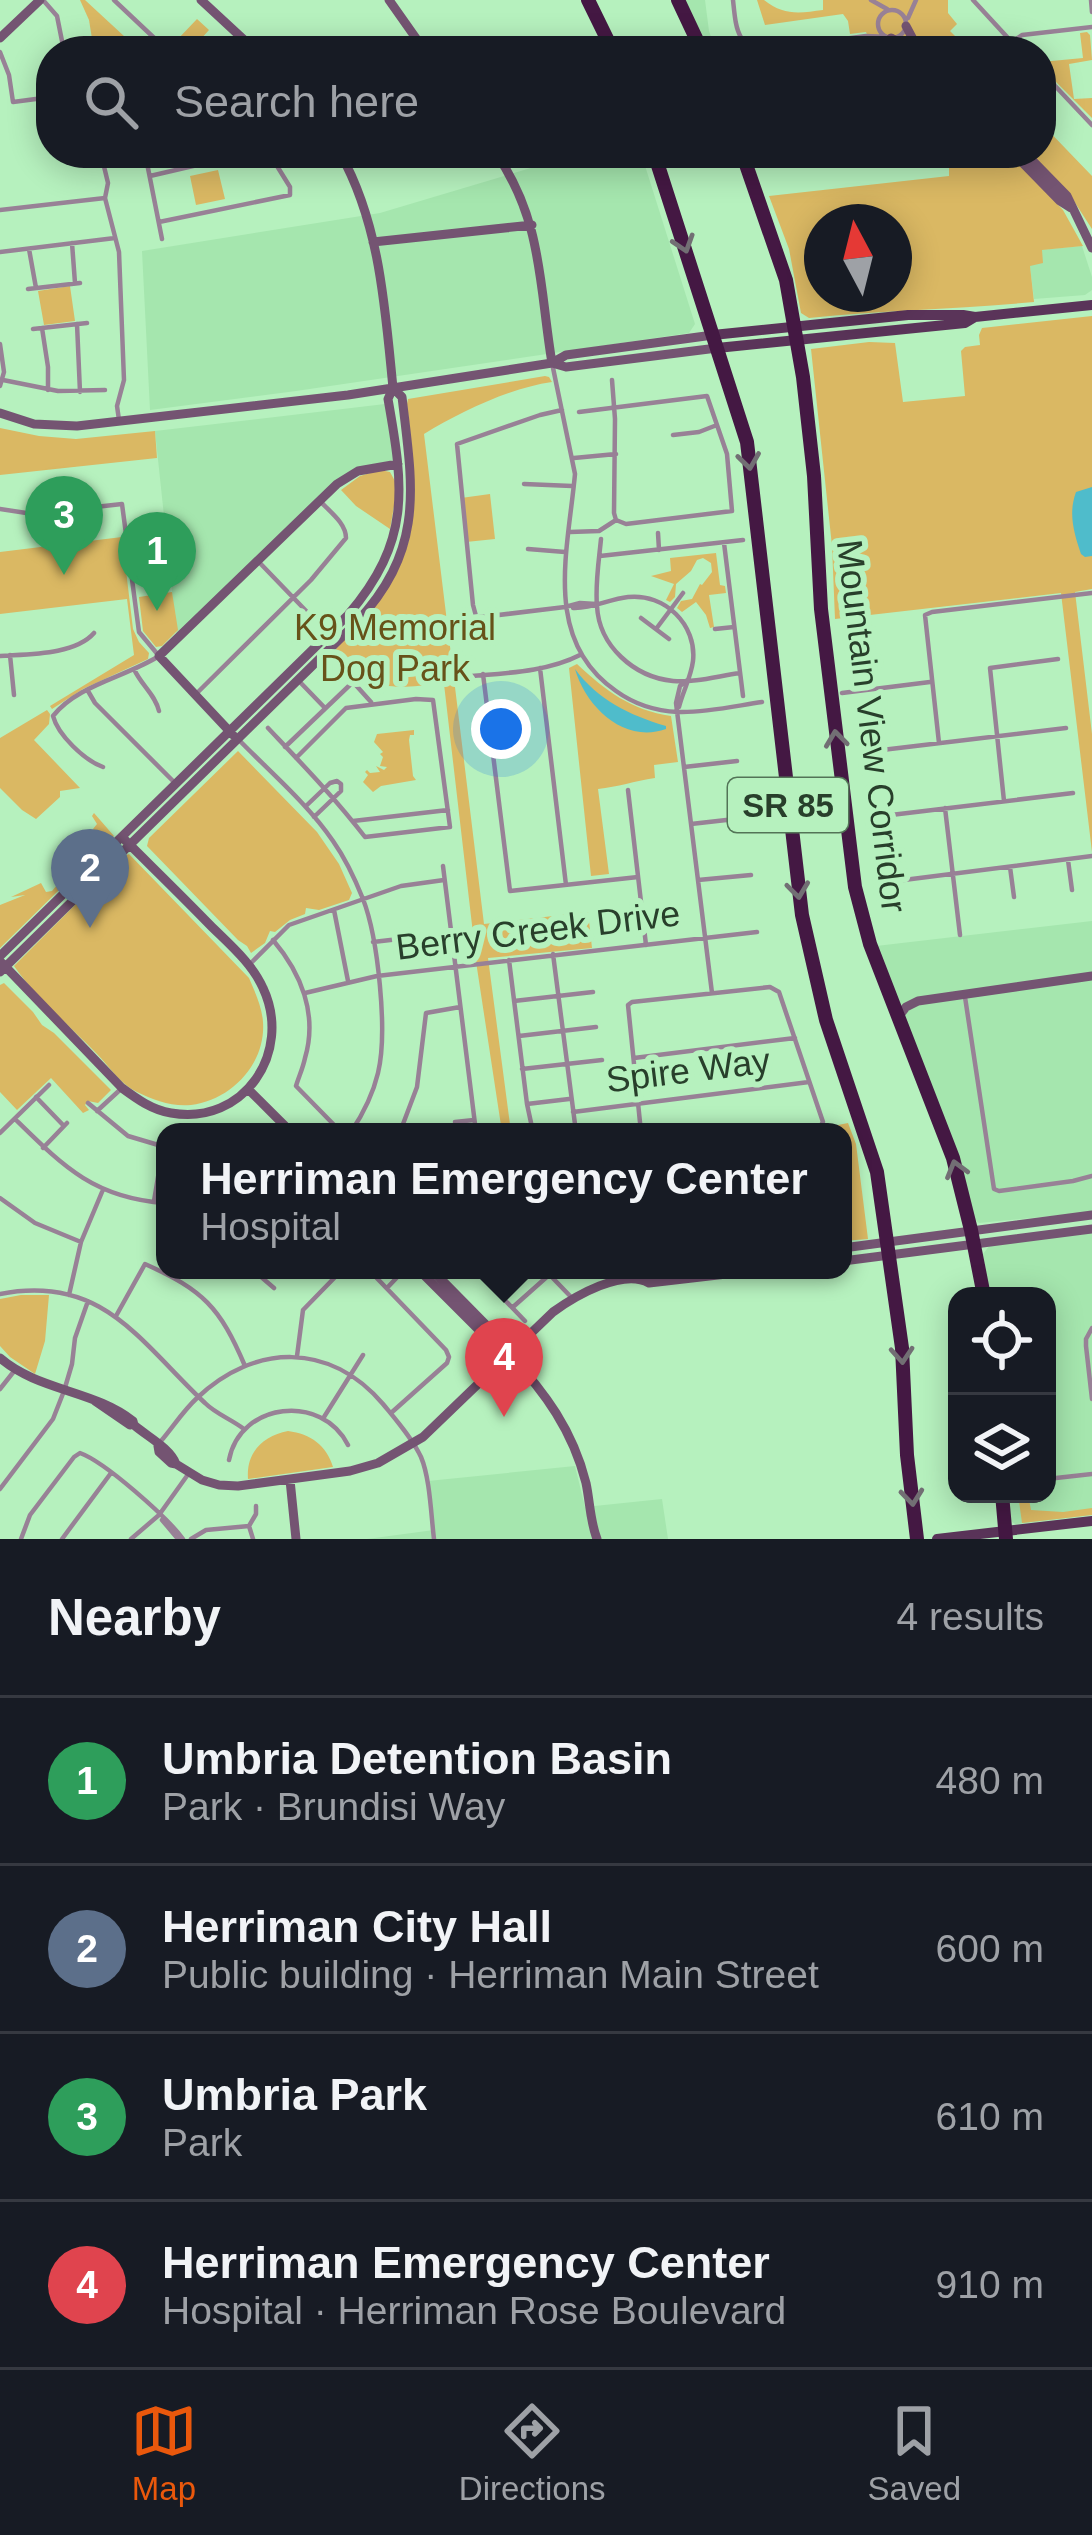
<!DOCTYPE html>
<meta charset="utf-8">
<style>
body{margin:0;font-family:Helvetica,sans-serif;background:#242831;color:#f1f3f6}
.controls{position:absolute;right:36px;bottom:36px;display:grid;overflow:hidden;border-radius:24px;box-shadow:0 6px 30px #0003}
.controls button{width:108px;height:108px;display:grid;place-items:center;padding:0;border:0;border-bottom:3px solid #363941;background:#171b24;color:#f1f3f6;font:60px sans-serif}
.compass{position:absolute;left:804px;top:204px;width:108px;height:108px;border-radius:50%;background:#171b24;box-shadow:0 6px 30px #0003;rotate:353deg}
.you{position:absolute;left:501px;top:729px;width:42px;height:42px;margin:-30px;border:9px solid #fff;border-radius:50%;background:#1a73e8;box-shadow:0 0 0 18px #1a73e833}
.badge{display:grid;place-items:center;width:78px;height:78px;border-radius:50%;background:#ea580c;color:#fff;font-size:39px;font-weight:700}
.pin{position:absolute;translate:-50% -99px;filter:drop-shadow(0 3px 6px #0008)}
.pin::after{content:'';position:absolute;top:63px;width:42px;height:36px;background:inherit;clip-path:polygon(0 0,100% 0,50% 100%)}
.popup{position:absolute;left:156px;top:1123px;width:696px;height:156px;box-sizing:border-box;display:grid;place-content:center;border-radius:24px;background:#171b24;filter:drop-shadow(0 3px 9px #0005);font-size:39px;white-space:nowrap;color:#9ea1a6}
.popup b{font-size:45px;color:#f1f3f6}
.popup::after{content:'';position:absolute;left:50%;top:100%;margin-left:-24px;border:24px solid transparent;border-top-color:#171b24}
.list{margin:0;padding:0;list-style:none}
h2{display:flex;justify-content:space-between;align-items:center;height:156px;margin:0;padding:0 48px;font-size:51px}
h2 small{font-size:39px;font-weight:400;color:#9ea1a6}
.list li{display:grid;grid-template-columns:78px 1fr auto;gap:36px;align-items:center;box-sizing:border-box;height:168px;padding:0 48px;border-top:3px solid #363941}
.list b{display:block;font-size:45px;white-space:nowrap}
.list p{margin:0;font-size:39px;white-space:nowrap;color:#9ea1a6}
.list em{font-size:39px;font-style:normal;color:#9ea1a6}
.icon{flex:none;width:66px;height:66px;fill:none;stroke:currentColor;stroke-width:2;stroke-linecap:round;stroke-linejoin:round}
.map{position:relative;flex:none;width:1092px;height:1539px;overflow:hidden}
.search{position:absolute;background:#171b24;box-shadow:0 6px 30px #0003;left:36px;right:36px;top:36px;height:132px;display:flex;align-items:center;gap:30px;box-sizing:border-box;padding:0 42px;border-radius:48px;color:#9ea1a6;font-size:45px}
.sheet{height:828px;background:#171b24}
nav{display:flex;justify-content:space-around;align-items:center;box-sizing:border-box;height:168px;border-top:3px solid #363941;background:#171b24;font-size:33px;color:#9ea1a6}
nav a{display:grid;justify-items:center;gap:6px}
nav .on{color:#ea580c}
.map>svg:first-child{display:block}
.built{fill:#a5e6ae}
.green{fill:#dab863;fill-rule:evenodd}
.water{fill:#4fbccb}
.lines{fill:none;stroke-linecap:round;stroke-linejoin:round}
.street{stroke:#988196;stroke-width:4.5}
.secondary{stroke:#745472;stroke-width:9}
.primary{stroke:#5a3459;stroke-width:10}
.highway{stroke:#441843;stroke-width:14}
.oneway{stroke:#726f74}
.labels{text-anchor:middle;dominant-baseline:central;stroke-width:12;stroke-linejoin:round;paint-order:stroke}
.shield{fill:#b6f1be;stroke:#537457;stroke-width:3}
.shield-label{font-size:33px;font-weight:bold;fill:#283f2b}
.park-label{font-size:36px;fill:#675219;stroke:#b6f1be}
.street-label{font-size:36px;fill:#283f2b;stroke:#b6f1be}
</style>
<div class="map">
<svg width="1092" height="1539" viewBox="0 0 1092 1539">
<rect width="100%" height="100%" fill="#b6f1be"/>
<path class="built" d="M685 0H705L709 31 716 51H708Z
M581 153H641L695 324 689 333 296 391 150 410 142 251 380 213Z
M1082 246 1092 277V290L1085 295 1034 299 1028 251Z
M385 404 394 460 359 468 177 639 155 431Z
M1092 921V1212L979 1223 974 1219 876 946Z
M1092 1233V1515L1015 1524 1011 1521 1007 1494H1047V1296H990L983 1254 990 1245Z
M575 1466 585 1507 662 1499 668 1539H367L434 1530 428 1481Z"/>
<path class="green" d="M80 0H85L138 49 150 37 155 42 144 51H94L89 20Z
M757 0H764C784 16 800 13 823 10V0H948V13L957 24 950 31 970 51H874L866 32 850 34 848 21 843 14 765 25Z
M197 19 209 30 190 51H182L176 45V41Z
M1087 32 1090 35 1092 60 1069 64 1074 99 1092 98V118L1041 67V62L1083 58 1080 33Z
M1041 123 1092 176V229L1070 195 1030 153H1041Z
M989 153H1009L1063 210 1083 246 1042 250 1043 263 1030 266 1034 302C959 309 884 310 809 318L801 313 789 249 769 196 949 176V163C966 172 976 165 989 153ZM822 222H894V294H822Z
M218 170 225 199 196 205 190 176Z
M70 286 75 321 44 325 38 291Z
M1092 316V589L1075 592 1092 734V852L1061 593 835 619 832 546 811 349 869 342 895 343 903 402 965 396 961 351 965 347 980 345 979 335 982 328Z
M545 376 549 377 552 382C510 388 462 411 424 434L484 924 588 912 592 948 488 958 511 1132H502L477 968 444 684C385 688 379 694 335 649 423 561 421 523 407 404L408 399Z
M0 428 39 436 76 439 155 431 157 458 0 475Z
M380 470 390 472 396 483V495L390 529 356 506 341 490 360 476Z
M490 494 495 539 466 542 461 498Z
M122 537 133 629 139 642 149 653 148 659 83 689 52 709 50 706 134 655 127 599 0 614V552Z
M716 553 720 585 725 586 726 593 709 595 714 627 710 628 706 615 696 602 682 612 677 608 681 601 692 599 700 584 702 585 712 572 711 563 703 558 697 560 691 571 676 584 675 597 670 602 666 600 674 584 651 576 671 571 670 558Z
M172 592 178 630 162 646 156 647 143 631 139 597Z
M577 664C606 691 631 710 671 716L678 762 654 765 655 778C634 781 618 787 598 789L609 874 591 876 569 668Z
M47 710 50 714 49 724 34 740 80 788 60 791V797L36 819 22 810 0 788V738Z
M414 730V735H410L409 740 413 776 416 780 381 786 373 792 363 782 368 775 365 772 367 770 370 773 380 772 376 766 384 770 387 767 380 766 383 757 380 754 383 752 374 742 377 734Z
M238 751 317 832 339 864 352 893 349 900 319 910 306 908 305 914 290 920 275 932 270 931 265 943 251 953 247 946 238 940 147 846 149 838Z
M94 813 114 836 0 948V905L25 895 11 897 41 883 46 892 52 891 69 871 67 867 87 847 96 843 94 839 97 835 93 829 97 824 92 816Z
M129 854 249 978C255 992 262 1007 263 1022 266 1064 231 1100 191 1105 172 1107 153 1100 137 1092 121 1085 109 1066 97 1054 70 1026 36 998 14 966L124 856Z
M4 983 33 1012 42 1025 54 1033 111 1090 98 1103 88 1101 85 1105 89 1110 83 1113 51 1078 17 1110 0 1092V985Z
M848 1123 856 1144 868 1239 843 1241V1132H831L832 1130 828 1127Z
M21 1295H49L45 1341 35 1374 10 1357 0 1346V1299Z
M288 1431C311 1434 326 1445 333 1467L248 1479C246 1452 263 1436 288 1431Z
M1018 1494H1028L1031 1510 1063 1512 1092 1508V1515L1022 1523Z"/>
<path class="water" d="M1092 487V556L1085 557 1081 554C1074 533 1068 514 1076 492Z
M575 669C598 700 629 715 666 726V729C624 744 586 707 575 669Z"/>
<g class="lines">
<path class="street" d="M43 0 57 16 64 51
M114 0 168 51
M733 0C736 27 736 50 769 49L866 36 888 37
M871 0 887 9
M973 0 1020 51
M1091 0 1092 12
M878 24a14 14 0 1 1 28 0a14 14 0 1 1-28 0Z
M908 18 916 0
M1012 42 1022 35 1092 27
M0 52 9 75 13 102 51 97
M1041 71 1092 125
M1041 97 1054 84
M145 153 162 239
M792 153 797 163 882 153
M945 153 961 164 973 162 984 153
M101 154 108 183 105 198 119 252 124 380 117 406 119 420
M150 176 249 153
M0 210 105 198
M159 222 290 195V187L269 153
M72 243 75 283
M29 249 36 288
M0 252 115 238
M28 289 80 283
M77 324 80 392
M42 328 48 367V390
M33 329 87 323
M0 344 4 372 0 386
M552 363 575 474C568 551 542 640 616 691 634 704 656 711 678 712 705 713 735 706 762 702
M3 380 58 391 105 390
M612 380 615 419 614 513 616 520
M562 410 540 415 457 444 473 605 476 616 482 617 565 607 580 603 596 604
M673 435 699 432 717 425
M574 458 616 454
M524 484 572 486
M0 509 33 514 122 504 139 632 159 656C126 677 77 685 53 716 58 735 84 760 103 767
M570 532 599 531 616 520 626 524 732 511 727 454 707 396 579 412
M658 533 659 550
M601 539C599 560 595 584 597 606 599 646 634 677 673 681 695 683 718 676 740 673
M724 543 743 696
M528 549 565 552
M600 556 743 540
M257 560 336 642
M573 608C592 609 609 599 628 597 665 593 697 625 693 661 691 677 683 691 679 707
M641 618 669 639
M862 627 869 687
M656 629 683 593
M715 629 734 627
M10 655 14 695
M0 656C28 654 75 655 94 633
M540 668 566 885
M134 669C141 685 155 694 159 711
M483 674 510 891 638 877
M454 678C495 673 543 674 580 655
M298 680 325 708
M686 681 680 686 676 703 712 993
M88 691 95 703 174 782
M842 693 930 682
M195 695 311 580 346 538C346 523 330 512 320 501
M268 728C302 764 335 798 365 837L450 827 433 700 416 699 346 708 296 758
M238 739C270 772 307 803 333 841 345 858 355 879 363 899 378 938 388 1032 378 1073 373 1094 363 1114 351 1132
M939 743 925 615 932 612 1092 593
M285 747 353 682 371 702
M882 750 1066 728
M684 767 737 761
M628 790 646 945
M1004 801 990 668 1058 659
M306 806 330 783 337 781 341 784V791L314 817
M945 808 960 935
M891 815 1073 793
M353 821 448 810
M691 824 744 818
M1068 860 1072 890
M443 866 476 1132
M1010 867 1014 897
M698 880 751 875
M334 910 348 981
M897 911 894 886 896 881 1092 856
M273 940C301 973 318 1014 305 1058 303 1068 299 1076 296 1086L341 1132
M373 942 451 933
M553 954 576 1132
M509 960 527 1104 533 1132
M251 963 289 925 401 886 444 880
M305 993 377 976 757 932
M965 997 994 1189 999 1191 1073 1181 1092 1176
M514 1001 593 992
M519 1036 596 1027
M634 1058 795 1038
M522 1069 602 1060
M36 1097 64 1126
M88 1103 128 1136 165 1147
M527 1104 569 1099
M97 1111 122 1088
M573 1112 809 1082
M15 1119C63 1166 94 1198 165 1203
M455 1122 474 1120
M400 1132 417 1087 426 1013 460 1007
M601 1132 612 1131
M641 1132 628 1005 632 1002 770 987 779 992 823 1122 819 1128 789 1132
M0 1133 49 1085
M43 1148 67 1123
M0 1198 35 1223 81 1242
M154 1201 163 1147
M253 1270 274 1288
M369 1270 446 1350 449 1357 447 1363 391 1413
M476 1270 525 1321
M545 1270 572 1298
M387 1288 404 1270
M0 1294C103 1274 140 1342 205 1403 216 1414 231 1419 244 1429
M69 1295 81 1242 102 1192
M513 1307 549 1275
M116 1316 145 1264C203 1290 220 1307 245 1366
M1092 1328 1086 1339V1346L1092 1399
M297 1356 303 1310 342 1270
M0 1389 15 1370
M324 1417 363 1355
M161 1441C173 1427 183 1411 197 1398 255 1343 330 1342 383 1404 396 1420 412 1438 421 1457 430 1478 431 1515 434 1539
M229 1460C240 1402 322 1393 348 1445
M1047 1479 1092 1474
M0 1489 53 1419 64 1391 72 1364 75 1338 88 1301
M162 1520 178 1539
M249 1526 256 1514V1506
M249 1526 253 1539
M21 1539 30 1515 74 1457 80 1453C105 1462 167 1517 183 1539
M62 1539 111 1473
M131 1539 159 1515 189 1473
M191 1539 206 1530 249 1526"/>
<path class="secondary" d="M201 0 256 51
M389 0 425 51
M906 26 914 41 924 51
M0 38 40 0
M891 38 914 51
M496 153C543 222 539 285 552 363
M1013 153 1060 201 1071 208
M1025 153 1067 196 1092 248
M373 242 532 225
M552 363 566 355 713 335
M0 413 34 424 77 426 348 395 552 363 566 367 717 348
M233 735 159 656 337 484 358 471 398 464
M0 956 348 615C411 541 404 489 388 399L393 388C385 308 380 224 340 153
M2 963 122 1088C137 1099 152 1110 171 1113 244 1126 293 1052 263 988 252 963 229 944 210 925 182 896 153 868 125 840
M0 972 356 623C425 549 413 489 402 397L393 388
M899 1016 906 1007 918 1001 1092 976
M248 1089 291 1132
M843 1248 1092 1215
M843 1261 1092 1229
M419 1270 501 1352 509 1354
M432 1270 507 1346 509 1354C545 1392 573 1431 586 1483 590 1502 590 1521 597 1539
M640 1278 647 1271 658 1270
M0 1358C38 1391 94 1390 133 1421L134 1425C148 1437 170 1448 176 1464
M95 1401 130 1425
M158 1446 159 1452 171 1463 176 1464 202 1480 219 1485 238 1486 350 1471 378 1463 423 1437 553 1312C575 1296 623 1268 649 1283L761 1270
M290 1480 296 1539"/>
<path class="primary" d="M713 335 908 315H963L975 317 1092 305
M717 348 965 323 975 317
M937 1539 1092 1521"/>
<path class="highway" d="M588 0 613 51
M678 0 702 51
M654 153 747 442 802 915 826 1020 877 1172 902 1348 907 1455 917 1539
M742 153 786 280 803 377 814 476 821 609 855 887 870 944 953 1158 971 1230 984 1296
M1002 1494 1006 1539"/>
</g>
<defs><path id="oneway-chevron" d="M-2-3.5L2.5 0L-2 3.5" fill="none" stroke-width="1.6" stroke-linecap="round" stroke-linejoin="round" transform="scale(3)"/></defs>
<g class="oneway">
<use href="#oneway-chevron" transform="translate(684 244) rotate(72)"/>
<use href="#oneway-chevron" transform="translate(749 461) rotate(82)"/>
<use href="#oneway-chevron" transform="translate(836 739) rotate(-97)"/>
<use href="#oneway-chevron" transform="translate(798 890) rotate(83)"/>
<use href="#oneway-chevron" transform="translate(956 1169) rotate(-106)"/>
<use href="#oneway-chevron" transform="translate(902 1355) rotate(86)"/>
<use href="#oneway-chevron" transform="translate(912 1497) rotate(84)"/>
</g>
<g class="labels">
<rect class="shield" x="728" y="778" width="120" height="54" rx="9"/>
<g class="shield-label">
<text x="788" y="805">SR 85</text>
</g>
<g class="park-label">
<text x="395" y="627">K9 Memorial<tspan x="395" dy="41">Dog Park</tspan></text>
</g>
<g class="street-label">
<text transform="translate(872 726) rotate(83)">Mountain View Corridor</text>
<text transform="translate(538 930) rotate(-7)">Berry Creek Drive</text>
<text transform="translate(688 1070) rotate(-7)">Spire Way</text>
</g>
</g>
</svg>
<div class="controls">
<button><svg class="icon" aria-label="locate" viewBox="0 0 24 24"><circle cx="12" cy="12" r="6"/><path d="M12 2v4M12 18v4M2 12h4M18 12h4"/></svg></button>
<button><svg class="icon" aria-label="layers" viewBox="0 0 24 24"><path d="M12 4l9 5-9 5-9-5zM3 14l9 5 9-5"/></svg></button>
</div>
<svg class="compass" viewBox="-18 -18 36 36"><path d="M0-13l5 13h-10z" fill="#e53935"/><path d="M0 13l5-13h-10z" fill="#9ea1a6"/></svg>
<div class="you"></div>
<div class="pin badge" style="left:157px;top:611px;background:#2e9e5b">1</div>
<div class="pin badge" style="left:90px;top:928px;background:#5c6f8a">2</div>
<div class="pin badge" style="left:64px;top:575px;background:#2e9e5b">3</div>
<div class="pin badge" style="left:504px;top:1417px;background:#e0444e">4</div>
<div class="popup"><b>Herriman Emergency Center</b>Hospital</div>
<div class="search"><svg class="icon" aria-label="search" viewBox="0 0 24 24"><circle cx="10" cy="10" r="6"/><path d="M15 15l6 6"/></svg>Search here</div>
</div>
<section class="sheet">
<h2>Nearby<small>4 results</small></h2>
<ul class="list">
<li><span class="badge" style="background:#2e9e5b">1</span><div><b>Umbria Detention Basin</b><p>Park · Brundisi Way</p></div><em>480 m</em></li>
<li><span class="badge" style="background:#5c6f8a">2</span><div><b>Herriman City Hall</b><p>Public building · Herriman Main Street</p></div><em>600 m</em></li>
<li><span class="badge" style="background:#2e9e5b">3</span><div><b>Umbria Park</b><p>Park</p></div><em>610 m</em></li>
<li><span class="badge" style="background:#e0444e">4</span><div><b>Herriman Emergency Center</b><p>Hospital · Herriman Rose Boulevard</p></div><em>910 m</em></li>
</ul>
</section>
<nav>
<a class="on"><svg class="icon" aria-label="map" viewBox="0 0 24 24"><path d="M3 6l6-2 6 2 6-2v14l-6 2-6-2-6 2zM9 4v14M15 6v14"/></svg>Map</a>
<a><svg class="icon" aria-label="directions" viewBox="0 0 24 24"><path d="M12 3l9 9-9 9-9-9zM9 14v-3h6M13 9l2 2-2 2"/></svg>Directions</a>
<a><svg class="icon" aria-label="saved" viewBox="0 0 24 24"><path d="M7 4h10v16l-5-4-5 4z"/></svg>Saved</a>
</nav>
